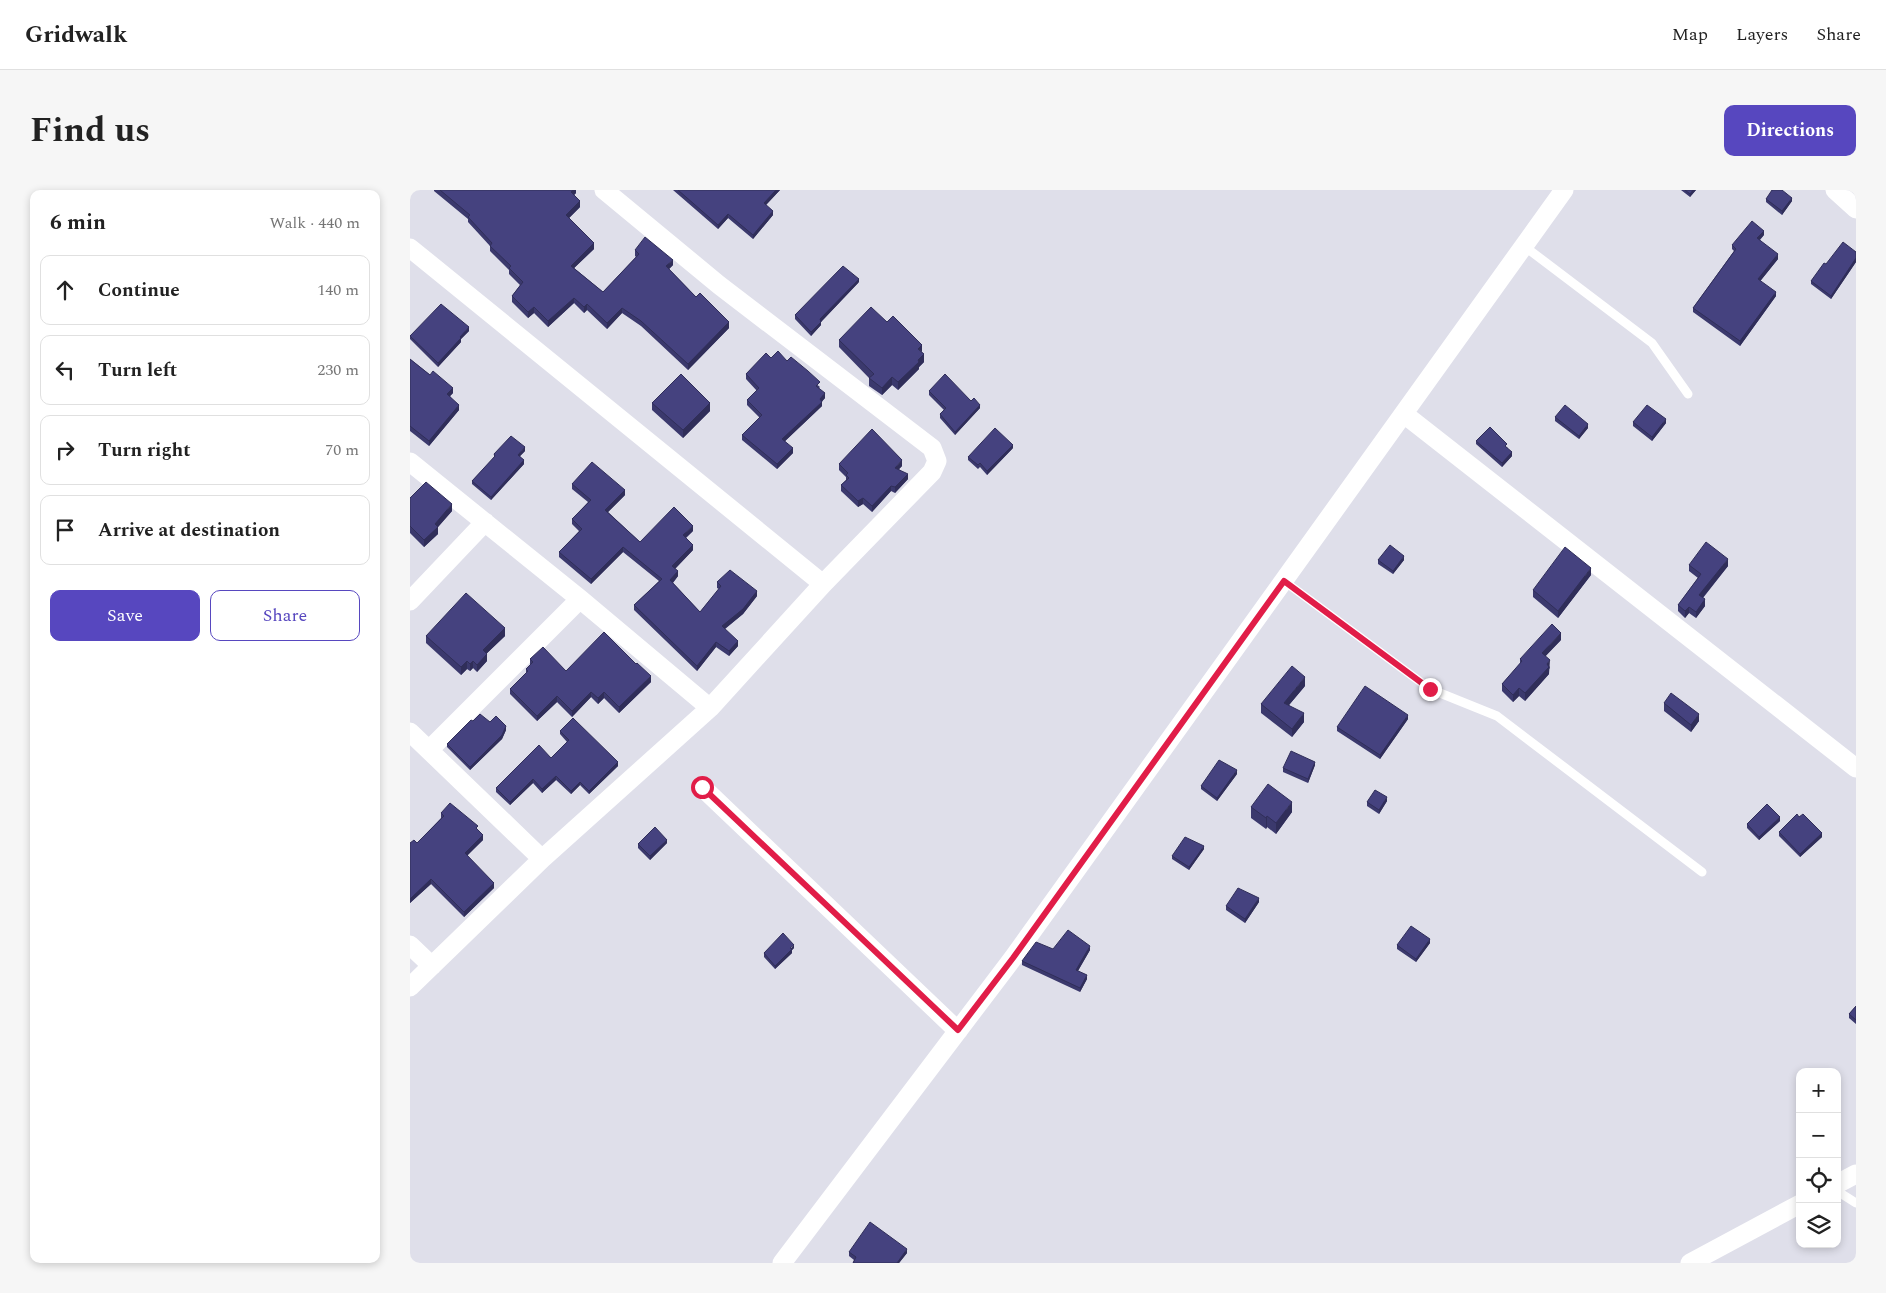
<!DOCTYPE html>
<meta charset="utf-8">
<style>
body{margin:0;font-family:Spectral,serif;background:#f6f6f6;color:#222}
.controls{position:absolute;right:15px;bottom:15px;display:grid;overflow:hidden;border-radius:10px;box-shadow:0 2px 8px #0003}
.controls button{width:45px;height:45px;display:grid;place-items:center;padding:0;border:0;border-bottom:1px solid #e0e0e0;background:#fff;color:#222;font:25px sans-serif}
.stop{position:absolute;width:15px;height:15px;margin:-11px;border:4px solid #e11d48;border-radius:50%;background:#fff}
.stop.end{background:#e11d48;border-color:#fff;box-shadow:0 1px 5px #0008}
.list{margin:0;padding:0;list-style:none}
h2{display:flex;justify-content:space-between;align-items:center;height:65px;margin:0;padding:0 20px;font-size:21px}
h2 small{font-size:16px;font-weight:400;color:#767676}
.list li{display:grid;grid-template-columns:32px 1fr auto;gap:15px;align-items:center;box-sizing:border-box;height:70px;margin:0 10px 10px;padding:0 10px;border:1px solid #e0e0e0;border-radius:10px}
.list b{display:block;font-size:19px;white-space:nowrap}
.list em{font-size:16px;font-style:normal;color:#767676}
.actions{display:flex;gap:10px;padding:15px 20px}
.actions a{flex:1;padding:11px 0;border:1px solid #5747bf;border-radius:10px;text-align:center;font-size:18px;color:#5747bf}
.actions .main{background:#5747bf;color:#fff}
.icon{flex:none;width:28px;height:28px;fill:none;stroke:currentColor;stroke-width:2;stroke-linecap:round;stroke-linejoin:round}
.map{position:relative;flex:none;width:1446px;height:1073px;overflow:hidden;border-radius:10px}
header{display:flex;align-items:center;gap:30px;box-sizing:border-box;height:70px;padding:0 25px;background:#fff;border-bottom:1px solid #e0e0e0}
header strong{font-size:24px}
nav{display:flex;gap:28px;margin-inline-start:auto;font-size:18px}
.intro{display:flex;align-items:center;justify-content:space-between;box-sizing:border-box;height:120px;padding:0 30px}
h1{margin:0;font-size:35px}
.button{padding:12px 22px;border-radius:10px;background:#5747bf;color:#fff;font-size:18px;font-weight:700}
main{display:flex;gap:30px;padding:0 30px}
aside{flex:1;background:#fff;border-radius:10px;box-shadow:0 2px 8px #0003}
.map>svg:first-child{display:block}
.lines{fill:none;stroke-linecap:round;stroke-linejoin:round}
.service{stroke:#fff;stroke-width:9}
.minor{stroke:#fff;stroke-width:19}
.wall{fill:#3b396d}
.shaded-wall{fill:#302e59}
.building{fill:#45427f;stroke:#302e59}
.route{stroke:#e11d48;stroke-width:6}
</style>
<header>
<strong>Gridwalk</strong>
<nav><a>Map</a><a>Layers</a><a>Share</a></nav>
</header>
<div class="intro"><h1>Find us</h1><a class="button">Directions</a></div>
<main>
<aside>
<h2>6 min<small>Walk · 440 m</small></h2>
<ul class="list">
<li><svg class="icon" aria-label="ahead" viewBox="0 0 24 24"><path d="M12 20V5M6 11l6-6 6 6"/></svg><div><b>Continue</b></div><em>140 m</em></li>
<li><svg class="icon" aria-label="left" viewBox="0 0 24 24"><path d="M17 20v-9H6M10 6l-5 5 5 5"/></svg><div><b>Turn left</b></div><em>230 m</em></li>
<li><svg class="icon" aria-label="right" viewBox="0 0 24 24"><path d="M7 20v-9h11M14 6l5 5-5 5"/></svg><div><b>Turn right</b></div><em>70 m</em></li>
<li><svg class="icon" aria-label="arrive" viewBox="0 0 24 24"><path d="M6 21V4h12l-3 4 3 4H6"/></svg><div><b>Arrive at destination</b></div></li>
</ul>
<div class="actions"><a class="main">Save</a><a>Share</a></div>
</aside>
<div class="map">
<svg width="1446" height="1073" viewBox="0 0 1446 1073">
<rect width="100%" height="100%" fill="#dfdfea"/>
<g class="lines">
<path class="service" d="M1114 56 1242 153 1278 204
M874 391 1020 499 1087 526 1292 682
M1427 1001 1446 1013"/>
<path class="minor" d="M1425 0 1446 19
M0 58 413 394
M994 224 1446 578
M0 272 170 409 300 518
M0 411 75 332
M0 542 132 669
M19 560 170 409
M292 597 548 841
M0 755 22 776
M0 797 132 669 300 518 413 394 522 282 527 271 522 258 309 95 194 0
M1427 994 1446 984
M372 1073 603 768 1154 0
M1280 1073 1390 1014"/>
</g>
<path class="wall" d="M24 0H166V3L164 5 170 17 159 28 184 59 164 78 193 102 226 67 225 66V60L263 75 259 79 286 107 319 138 278 180 231 136 212 123 197 139 177 120 174 123 164 113 138 137 124 123 118 128 102 112V106L110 95 99 84V80L80 61V56L58 32V29L24 1Z
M263 0H370L356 15 363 25 343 49 318 28 308 39Z
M1271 0H1286L1280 7Z
M1356 9 1382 11 1372 25 1356 12Z
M1354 45 1350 50 1368 69 1350 91 1366 106 1330 156 1283 122V118L1324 61 1322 59V55Z
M1446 62V72L1421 109 1401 94V91L1416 74Z
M449 92 411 132V135L401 146 385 129V125Z
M477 132 512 162 514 172 509 177V179L488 200 482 195 472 205 459 196V188L429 157V150Z
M59 141 51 149V152L28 177 0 149V146Z
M361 168 377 171 410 197 409 198 415 208 412 211V216L375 251 383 263 367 279 332 250V245L350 228 337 215V210L347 201 336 189V184Z
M0 169 43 203 40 206 49 220 19 256 0 241Z
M519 201 561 211 570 218 545 245 530 228V224L534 220 519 205Z
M242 213 300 221 273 248 242 220Z
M1145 227 1178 238 1169 249 1145 231Z
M1223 232 1256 233 1242 251 1223 236Z
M1066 251 1097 257 1102 266 1092 277 1066 254Z
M603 258 577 285 570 277 568 279 558 270V267Z
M115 261 110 266 114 274 81 310 62 294V291L84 268V264Z
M429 274 492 276 489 279 498 289 485 303 481 301 462 322 453 314 448 317 431 301V295L436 290V287L429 280Z
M162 294 215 305 198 322 230 352 283 341 276 348 283 360 265 379 268 386 263 393 290 422 309 399 307 398V392L347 406 333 424 315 439 328 456 319 466 306 457 287 481 224 420V415L249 391 213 362 181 394 149 367V362L169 341 162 334V329L178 312 162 299Z
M0 308 42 321 28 337V344L14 357 0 343Z
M968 370H994L983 384 968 374Z
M1279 375 1318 376 1293 408 1295 416 1286 428 1279 423 1275 428 1268 421V415L1288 388 1279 381Z
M1181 385 1148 428 1123 407V400Z
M16 446H95L77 463V471L67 482 63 478 60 481 57 479 51 485 16 453Z
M1151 450 1135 466 1140 478 1139 479V484L1115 511 1109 506 1103 512 1092 501V494L1110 474V469Z
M120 469 156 481 241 492 209 523 194 508 188 514 181 507 162 527 147 512 127 531 100 504V499L116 483V479L120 475Z
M895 496 879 515 894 532 882 547 851 523V514Z
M1254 513 1289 531 1281 542 1254 521Z
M998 529 970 569 927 541V537Z
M63 531 80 532 96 540 92 549 60 580 37 557V554Z
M150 541 208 576 179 604 170 595 161 604 146 590 132 603 123 593 100 615 86 602V598L141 568 157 552 150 544Z
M905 575 898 593 873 582V578Z
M827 584 807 611 791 599V596Z
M977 611 969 624 957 616V612Z
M841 617 882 622 866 644 857 637 856 639 841 628Z
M31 623 68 640 73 650 57 665 84 698 54 727 21 694 0 713V653H7L31 628Z
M1370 631 1349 650 1337 638V634Z
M1369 642 1412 647 1390 667 1369 646Z
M257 653 240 670 228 658V654Z
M794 659 779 680 762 669V666Z
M849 712 835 733 816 720V716Z
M1020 753 1006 772 987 759V755Z
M384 758 382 760V763L365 779 354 767V763Z
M643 759 680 760 668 781 677 789 670 802 612 775V771Z
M1446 816V834L1439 828V824Z
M439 1062 497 1063 489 1073H443L444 1070 439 1066Z"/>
<path class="shaded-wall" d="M163 0H166V3L161 8V2Z
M366 0H370L354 17V13Z
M1283 0H1286L1280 7V4Z
M1382 8V11L1372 25V21Z
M170 11V17L156 31V25Z
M363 21V25L343 49V45Z
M318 24V28L308 39V35Z
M1354 41V45L1347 52V48Z
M184 53V59L161 81V76Z
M1368 64V69L1348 94V89Z
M1446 68V72L1421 109V106Z
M263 70V75L256 82V76Z
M449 89V92L410 133V129Z
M1366 102V106L1330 156V151Z
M164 108V113L138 137V131Z
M177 114V120L174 123V117Z
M124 117V123L118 128V122Z
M212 118V123L197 139V133Z
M319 132V138L278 180V174Z
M411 132V135L401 146V142Z
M59 137V141L51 149V152L28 177V173L50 147Z
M512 155V162L508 159Z
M514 164V172L509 177V179L488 200V192Z
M482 187V195L472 205V198Z
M43 198V203L37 209V204Z
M415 203V208L410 214V209Z
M412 212V216L372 254V249Z
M300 213V221L273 248V240Z
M49 215V220L19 256V251Z
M570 215V218L545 245V242Z
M1256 229V233L1242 251V247Z
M1178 234V238L1169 249V246Z
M603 255V258L577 285V281Z
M115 257V261L108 268V265Z
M383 258V263L367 279V274Z
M1102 262V266L1092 277V273Z
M114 270V274L81 310V307Z
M492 270V276L485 283V278Z
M498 284V289L485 303V297Z
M481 296V301L462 322V316Z
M215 300V305L195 325V320Z
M453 308V314L448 317V311Z
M42 314V321L28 337V344L14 357V350L25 334Z
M283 336V341L273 350V345Z
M283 355V360L262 382V376Z
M213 357V362L181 394V389Z
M994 366V370L983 384V381Z
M1318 369V376L1289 412V405Z
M1181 378V385L1148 428V421Z
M268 381V386L260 396V390Z
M347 401V406L333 424 312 441V436Z
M1295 409V416L1286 428V422Z
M1279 417V423L1275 428V421Z
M95 438V446L73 467V460Z
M1151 443V450L1132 470V463Z
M328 451V456L319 466V461Z
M306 452V457L287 481V476Z
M77 464V471L67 482V475Z
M1140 470 1139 484 1115 511V503Z
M57 471V479L51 485V477Z
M63 471V478L60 481V474Z
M241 486V492L209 523V517Z
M895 487V496L874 521V513Z
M1109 498V506L1103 512V505Z
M181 502V507L162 527V521Z
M194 502V508L188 514V508Z
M147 506V512L127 531V526Z
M894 523V532L882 547V539Z
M1289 524V531L1281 542V535Z
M998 525V529L970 569V565Z
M96 536V540L92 549 60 580V577Z
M208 572V576L179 604V601Z
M905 572V575L898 593V589Z
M827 580V584L807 611V608Z
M146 586V590L132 603V599Z
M123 589V593L100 615V612Z
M170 592V595L161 604V601Z
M977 607V611L969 624V620Z
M882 612V622L866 644V633Z
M857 626V637L856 639V628Z
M1370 627V631L1349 650V647Z
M1412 643V647L1390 667V664Z
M73 645V650L55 668V663Z
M257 650V653L240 670V666Z
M794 656V659L779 680V677Z
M21 689V694L0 713V709Z
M84 693V698L54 727V722Z
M849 708V712L835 733V729Z
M1020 749V753L1006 772V769Z
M384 755V758L382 760V763L365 779V776Z
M680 756V760L666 784V780Z
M677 785V789L670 802V798Z
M497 1059V1063L489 1073H487Z"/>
<path class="building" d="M30 0H163L161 2 170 11 156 25 184 53 161 76 193 102 229 64 225 60 235 47 263 70 256 76 286 107 290 103 319 132 278 174 231 131 212 118 197 133 177 114 174 117 164 108 138 131 124 117 118 122 102 106 113 92 99 78 101 76 80 56 82 53 58 27 60 25Z
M268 0H366L354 13 363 21 343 45 318 24 308 35Z
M1275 0H1283L1280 4Z
M1362 0H1372L1382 8 1372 21 1356 9Z
M1342 31 1354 41 1347 48 1368 64 1348 89 1366 102 1330 151 1283 118 1326 59 1322 55Z
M1433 52 1446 62V68L1421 106 1401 91 1414 73 1416 74Z
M433 76 449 89 410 129 411 132 401 142 385 125Z
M31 114 59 137 50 147 51 148 28 173 0 146Z
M461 117 477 132 483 126 512 155 508 159 514 164 508 170 509 172 488 192 482 187 472 198 459 188 464 184 429 150Z
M368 161 377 171 381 167 398 181 410 192 406 196 415 203 410 209 412 212 372 249 383 258 367 274 332 245 352 225 337 210 349 198 336 184 356 163 361 168Z
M0 169 20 185 23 181 43 198 37 204 49 215 19 251 0 236Z
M271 184 300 213 273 240 242 213Z
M535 184 561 211 564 208 570 215 545 242 530 224 536 218 519 201Z
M1155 215 1178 234 1169 246 1145 227Z
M1237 215 1256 229 1242 247 1223 232Z
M1080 237 1097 254 1095 256 1102 262 1092 273 1066 251Z
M585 238 603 255 577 281 570 273 568 275 558 267Z
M462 239 492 270 485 278 498 284 485 297 481 296 462 316 453 308 448 311 431 295 439 288 436 285 438 283 429 274Z
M101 246 115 257 108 265 114 270 81 307 62 291 85 266 84 264Z
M182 272 215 300 195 320 230 352 264 317 283 336 273 345 283 355 262 376 268 381 260 390 290 422 311 396 307 392 320 380 347 401 333 419 312 436 328 451 319 461 306 452 287 476 224 415 252 389 213 357 181 389 149 362 172 339 162 329 181 310 162 294Z
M16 292 42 314 25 334 28 337 14 350 0 336V308Z
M1296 352 1318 369 1289 405 1295 409 1286 422 1279 417 1275 421 1268 415 1291 384 1279 375Z
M980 355 994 366 983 381 968 370Z
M1155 357 1181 378 1148 421 1123 400Z
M56 403 95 438 73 460 77 464 67 475 63 471 60 474 57 471 51 477 16 446Z
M1142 434 1151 443 1132 463 1140 470 1137 474 1139 477 1115 503 1109 498 1103 505 1092 494 1112 471 1110 469Z
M194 442 226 474 227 473 241 486 209 517 194 502 188 508 181 502 162 521 147 506 127 526 100 499 118 481 116 479 123 472 120 469 133 457 156 481Z
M882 476 895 487 874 513 894 523 882 539 851 514Z
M955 496 998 525 970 565 927 537Z
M1261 503 1289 524 1281 535 1254 513Z
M70 524 80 532 86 526 96 536 92 545 60 577 37 554 61 530 63 531Z
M163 528 208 572 179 601 170 592 161 601 146 586 132 599 123 589 100 612 86 598 129 555 141 568 159 550 150 541Z
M881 561 905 572 898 589 873 578Z
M809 570 827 580 807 608 791 596Z
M858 594 882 612 866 633 857 626 856 628 841 617Z
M965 600 977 607 969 620 957 612Z
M40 613 68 636 66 638 73 645 55 663 84 693 54 722 21 689 0 709V653L4 650 7 653 34 626 31 623Z
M1357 614 1370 627 1349 647 1337 634Z
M1387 624 1389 627 1393 624 1412 643 1390 664 1369 642Z
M245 637 257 650 240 666 228 654Z
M775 647 794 656 779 677 762 666Z
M828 698 849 708 835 729 816 716Z
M1001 736 1020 749 1006 769 987 755Z
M658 740 680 756 666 780 677 785 670 798 612 771 626 752 643 759Z
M373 743 384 755 380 758 382 759 365 776 354 763Z
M1446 816V830L1439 824Z
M460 1032 497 1059 487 1073H443L446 1067 439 1062Z"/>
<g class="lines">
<path class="route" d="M292 597 548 840 603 768 874 391 1020 499"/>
</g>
</svg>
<div class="controls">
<button>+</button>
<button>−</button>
<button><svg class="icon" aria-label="locate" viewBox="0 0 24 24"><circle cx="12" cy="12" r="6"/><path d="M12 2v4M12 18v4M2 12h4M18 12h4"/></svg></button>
<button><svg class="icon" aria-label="layers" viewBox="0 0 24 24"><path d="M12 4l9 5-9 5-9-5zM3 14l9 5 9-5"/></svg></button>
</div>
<div class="stop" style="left:292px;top:597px"></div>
<div class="stop end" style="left:1020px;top:499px"></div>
</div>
</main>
